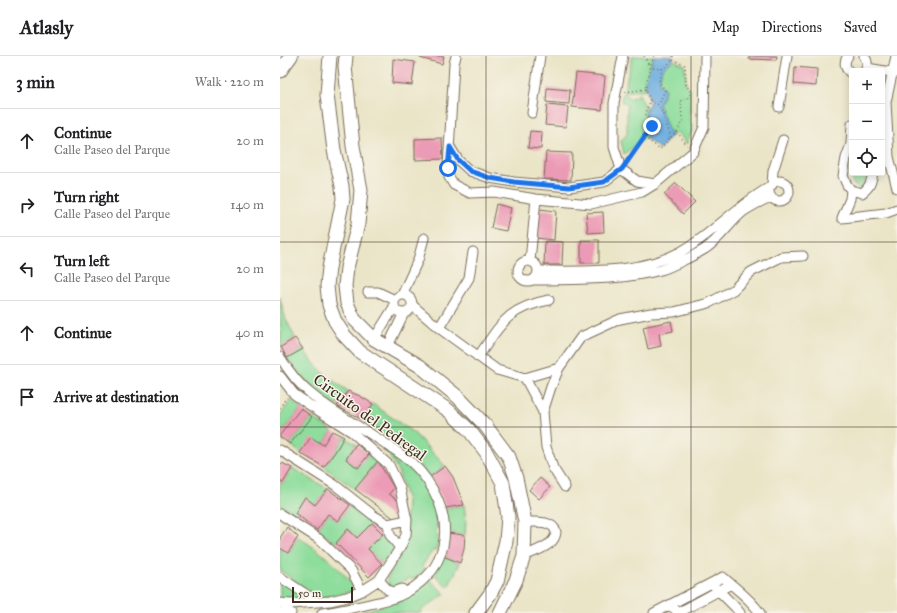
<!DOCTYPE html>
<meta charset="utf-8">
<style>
body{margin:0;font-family:"IM FELL Great Primer",serif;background:#f2f2f2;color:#202124}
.controls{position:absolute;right:12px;top:12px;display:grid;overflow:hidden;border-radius:4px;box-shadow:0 2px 10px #0003}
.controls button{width:36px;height:36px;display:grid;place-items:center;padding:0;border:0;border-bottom:1px solid #e0e0e0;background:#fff;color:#202124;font:20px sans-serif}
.scale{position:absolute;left:12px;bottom:10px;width:61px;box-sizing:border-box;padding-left:4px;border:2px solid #3b2a1e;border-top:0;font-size:11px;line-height:14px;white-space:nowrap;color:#3b2a1e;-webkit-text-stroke:3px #f7f3e8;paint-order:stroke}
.stop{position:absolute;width:12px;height:12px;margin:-9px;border:3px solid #1a73e8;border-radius:50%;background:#fff}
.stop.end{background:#1a73e8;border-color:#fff;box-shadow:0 1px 4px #0008}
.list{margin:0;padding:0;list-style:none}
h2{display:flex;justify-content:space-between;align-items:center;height:52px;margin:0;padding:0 16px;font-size:17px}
h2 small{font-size:13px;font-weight:400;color:#757577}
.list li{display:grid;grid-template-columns:26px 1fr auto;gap:12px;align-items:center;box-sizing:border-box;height:64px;padding:0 16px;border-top:1px solid #e0e0e0}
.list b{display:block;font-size:15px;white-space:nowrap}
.list p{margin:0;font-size:13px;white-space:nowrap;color:#757577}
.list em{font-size:13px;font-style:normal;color:#757577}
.icon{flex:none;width:22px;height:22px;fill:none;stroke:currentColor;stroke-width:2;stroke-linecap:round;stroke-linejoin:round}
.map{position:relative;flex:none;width:617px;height:557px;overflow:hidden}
header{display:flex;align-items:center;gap:24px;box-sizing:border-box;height:56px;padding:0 20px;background:#fff;border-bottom:1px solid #e0e0e0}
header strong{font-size:19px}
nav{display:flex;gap:22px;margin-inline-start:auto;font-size:14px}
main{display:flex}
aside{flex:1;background:#fff}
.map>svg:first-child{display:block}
.green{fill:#8edd9c;stroke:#64845d}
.water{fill:#6daee1;stroke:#546c80}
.building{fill:#ec9bb6}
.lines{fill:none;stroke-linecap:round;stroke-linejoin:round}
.street-casing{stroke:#786b59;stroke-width:11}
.secondary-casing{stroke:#786b59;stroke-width:15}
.path{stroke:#786b59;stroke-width:1.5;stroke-dasharray:1 3;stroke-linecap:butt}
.street{stroke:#fff;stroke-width:9}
.secondary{stroke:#fff;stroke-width:13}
.route{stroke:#1a73e8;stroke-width:5}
.grid{fill:none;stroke:#3b2a1e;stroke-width:1;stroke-opacity:0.55}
.labels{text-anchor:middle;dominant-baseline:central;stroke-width:3;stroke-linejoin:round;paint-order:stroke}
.street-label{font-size:16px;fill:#3b2a1e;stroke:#f7f3e8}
</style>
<header>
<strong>Atlasly</strong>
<nav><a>Map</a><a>Directions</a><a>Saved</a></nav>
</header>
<main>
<aside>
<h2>3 min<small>Walk · 220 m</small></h2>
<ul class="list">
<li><svg class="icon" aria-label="ahead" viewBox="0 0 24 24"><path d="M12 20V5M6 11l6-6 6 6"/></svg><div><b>Continue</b><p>Calle Paseo del Parque</p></div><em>20 m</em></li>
<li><svg class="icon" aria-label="right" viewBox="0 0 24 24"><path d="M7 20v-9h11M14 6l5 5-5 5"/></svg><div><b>Turn right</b><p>Calle Paseo del Parque</p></div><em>140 m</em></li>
<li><svg class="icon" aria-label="left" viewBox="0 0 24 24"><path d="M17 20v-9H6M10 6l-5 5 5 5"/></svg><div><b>Turn left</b><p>Calle Paseo del Parque</p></div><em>20 m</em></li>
<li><svg class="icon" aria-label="ahead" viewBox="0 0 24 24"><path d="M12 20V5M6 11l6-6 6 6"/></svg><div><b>Continue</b></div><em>40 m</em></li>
<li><svg class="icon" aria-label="arrive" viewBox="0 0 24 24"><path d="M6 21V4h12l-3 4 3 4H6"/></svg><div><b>Arrive at destination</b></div></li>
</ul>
</aside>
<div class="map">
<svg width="617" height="557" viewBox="0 0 617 557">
<rect width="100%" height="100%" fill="#f7f3e8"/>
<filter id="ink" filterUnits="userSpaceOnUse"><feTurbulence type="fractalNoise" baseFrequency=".025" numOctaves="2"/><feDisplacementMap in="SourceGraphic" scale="8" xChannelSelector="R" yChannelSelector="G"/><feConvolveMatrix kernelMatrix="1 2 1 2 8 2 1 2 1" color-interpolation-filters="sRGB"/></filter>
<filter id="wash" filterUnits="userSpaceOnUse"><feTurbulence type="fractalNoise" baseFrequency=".012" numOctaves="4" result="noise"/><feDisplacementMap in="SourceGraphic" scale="16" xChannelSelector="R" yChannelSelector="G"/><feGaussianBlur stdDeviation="0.9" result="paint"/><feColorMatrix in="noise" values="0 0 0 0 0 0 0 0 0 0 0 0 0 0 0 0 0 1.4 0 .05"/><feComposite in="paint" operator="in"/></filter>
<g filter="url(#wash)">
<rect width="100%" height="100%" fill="#eae5c7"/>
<path class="green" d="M353 0H374L365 26 366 33 344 36 350 43 359 38 366 53 365 57 372 70 365 82 344 98 341 85 347 78V49L341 45Z
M393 4 405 9 406 29 410 33V65L413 72 407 88 397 76 391 81 379 49 385 34 379 26 382 13Z
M572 105V117H587L588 119 581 135 574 129 568 118Z
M0 241 4 259 15 282 1 291Z
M23 293C37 313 48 322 68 335L57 350C36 339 22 321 7 302Z
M11 344 21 352 0 379V360Z
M93 348 135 378 165 410 150 421 133 403 114 386 83 364Z
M32 361 52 375 43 389 20 397 10 388Z
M64 381 76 388 66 403 77 412 89 398 98 405 75 433 44 411 55 396Z
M95 384 123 402 144 424 158 453 155 461 157 467 156 479 158 480V487L156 495 153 494 142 510 145 513 141 518 132 524 130 522 113 531 109 530 107 521 110 518 124 491 127 445 119 417 109 399Z
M12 412 48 433 35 449 25 442 15 457 0 449V425L3 427Z
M70 449 92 467 77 482 68 473 56 487 37 474 48 458 58 465Z
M184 449 186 464 185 479 167 477 165 452Z
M103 478 115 493 102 508 88 493Z
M18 481C39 494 57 509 72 528V535L58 539 38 542 0 514V492L9 496Z
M163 500 180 507 168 531 155 519Z
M0 521 36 545 0 546Z
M150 524 165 538 140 555 141 557H79C106 549 129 543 150 524Z"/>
<path class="water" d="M374 0H393V4L382 13 379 26 385 34 379 49 391 81 380 93 365 82 372 70 365 57 370 45 365 26Z"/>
<g id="blocks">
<path class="building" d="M141 0H164L162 8 140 2Z
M469 0H497L496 4 469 3Z
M113 3 135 6 132 29 112 27Z
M515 11 537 13 536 30 514 28Z
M296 17 325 20 322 54 292 51Z
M267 32 290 34 289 48 266 46Z
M267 49 288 51 286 71 265 69Z
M250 75 262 76 261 93 248 92Z
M162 82 163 103 135 104V83Z
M266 96 292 97 291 124 264 123Z
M396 127 415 146 403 158 384 138Z
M216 148 231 152 226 175 211 172Z
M259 153 276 155 274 184 256 182Z
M323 156 324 176 308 177 306 157Z
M301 184H319V207H301Z
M265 185 283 186 282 209H264Z
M391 265 393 275 379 278 381 290 368 293 363 271Z
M15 282 23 293 7 302 1 291Z
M68 335 80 340 93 348 83 364 57 350Z
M21 352 32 361 10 388 0 381V379Z
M52 375 64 381 55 396 44 411 20 397 31 381 43 389Z
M76 388 89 398 78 412 66 403Z
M98 405 114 432 109 438 120 446 121 459 116 464 75 433Z
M2 407 12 412 3 427 0 425V409Z
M165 410 173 421 184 449 165 452 162 442 150 421Z
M260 422 270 431 259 443 249 434Z
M48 433 70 449 58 465 48 458 37 474 15 457 25 441 35 449Z
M92 467 103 478 88 493 102 508 89 521 56 487 68 473 77 482Z
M7 471 18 481 8 497 0 492V482Z
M167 477 185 479 184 493 180 507 163 500Z"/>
</g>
</g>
<g filter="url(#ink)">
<use href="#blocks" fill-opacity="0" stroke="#786b59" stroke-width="1"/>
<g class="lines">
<g class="street-casing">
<path id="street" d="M176 0 174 8 168 112 169 121 174 129 190 137 214 136 256 143 311 148 362 136 375 128 413 96 424 71 425 0
M343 0 334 47V91L341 113 357 125 375 128
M568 0C563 6 565 14 572 18
M584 0C588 5 588 10 585 15
M616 0 606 46 609 101 617 132
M587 12 617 17
M499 51 507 0
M252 57 260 0
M572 68 571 88 566 102 563 120 567 129 571 134 582 137C590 131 591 127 593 117
M170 91 178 104 190 115 210 122 234 126 289 131 324 126 341 113
M489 135a10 10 0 1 1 20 0a10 10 0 1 1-20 0Z
M492 129 493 115 503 84
M562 162 606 157 617 153
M562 162 570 143 571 134
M250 205 256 143
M238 215a10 10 0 1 1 20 0a10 10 0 1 1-20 0Z
M258 215C309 215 368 219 412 189 439 171 461 147 490 131
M254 224C296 223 340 225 381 214 391 211 415 199 425 193 440 183 450 166 464 155 473 149 481 145 491 141
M88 236H98L115 244
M122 239 138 204 144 182
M114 248a9 9 0 1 1 18 0a9 9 0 1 1-18 0Z
M132 249 159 272 217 314 245 322 279 312
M159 272 189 222 193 196
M94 283 114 251
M107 292 124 257
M0 301C8 314 18 328 31 338 55 358 83 372 109 390 116 395 124 400 131 406 153 426 170 459 163 490 162 495 160 499 158 504 153 518 133 534 119 540 113 543 105 544 99 546 80 550 61 555 42 557
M198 301C221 268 227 252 269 244
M0 320 14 338 28 348 72 376 109 409 120 432 127 464 126 479 120 492 99 524 82 535 67 541 50 545 11 548 0 547
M245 322 263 356
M0 394 55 429 93 459 108 468 127 464
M285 431 273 412 266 391 263 356 271 331 279 312 301 281 340 263 371 257 394 256 429 247 453 234 471 216 501 201 523 200
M0 458 39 483 71 514 82 535
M108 468 110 479 120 492
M244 500C253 496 263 493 270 487 273 485 276 480 276 476 273 464 255 466 245 466
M0 521 36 545
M99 524 108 534 114 536 122 533
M435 531 455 551 460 557
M389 550 394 552 398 557 451 528
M0 556 11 557
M374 557 443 521C456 533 470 542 480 557"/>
</g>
<g class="secondary-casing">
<path id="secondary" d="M50 0 47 39 54 94 62 130 63 143 49 212 47 230 49 249 55 265 64 279 80 296 168 354 189 374 206 396 223 427 228 461 226 485 217 525 210 538 196 557
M66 0 65 10 73 90 81 134 78 168 67 212 65 230 67 247 74 263 94 283 140 310 178 341 205 369 229 401 236 422 245 466 244 500 236 524 220 557
M0 15 11 0"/>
</g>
<path class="path" d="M364 0C366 4 369 9 370 13 370 20 365 23 366 32
M374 0 370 12 382 13 379 26 385 34 379 48
M393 0V4L405 9 406 30 410 33V41L401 45 402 65 397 76
M382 13 393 4
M345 36 366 33 370 45 365 57 372 70 365 82
M370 45 379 49 391 81 397 76 407 89
M348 105 365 82 380 93 391 81
M0 352 4 345 7 342"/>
<use href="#street" class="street"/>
<use href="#secondary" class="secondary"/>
</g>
</g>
<g class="lines" filter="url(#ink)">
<path class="route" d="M168 112 170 91 178 104 190 115 210 122 234 126 289 131 324 126 342 113 372 70"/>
</g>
<path class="grid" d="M206 0V557M411 0V557M0 186H617M0 371H617"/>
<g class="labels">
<g class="street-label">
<text transform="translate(90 361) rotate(36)">Circuito del Pedregal</text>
</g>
</g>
</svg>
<div class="controls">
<button>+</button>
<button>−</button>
<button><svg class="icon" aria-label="locate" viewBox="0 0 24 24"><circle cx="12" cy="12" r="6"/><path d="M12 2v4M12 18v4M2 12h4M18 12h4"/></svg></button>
</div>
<div class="scale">50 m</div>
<div class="stop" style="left:168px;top:112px"></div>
<div class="stop end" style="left:372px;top:70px"></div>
</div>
</main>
